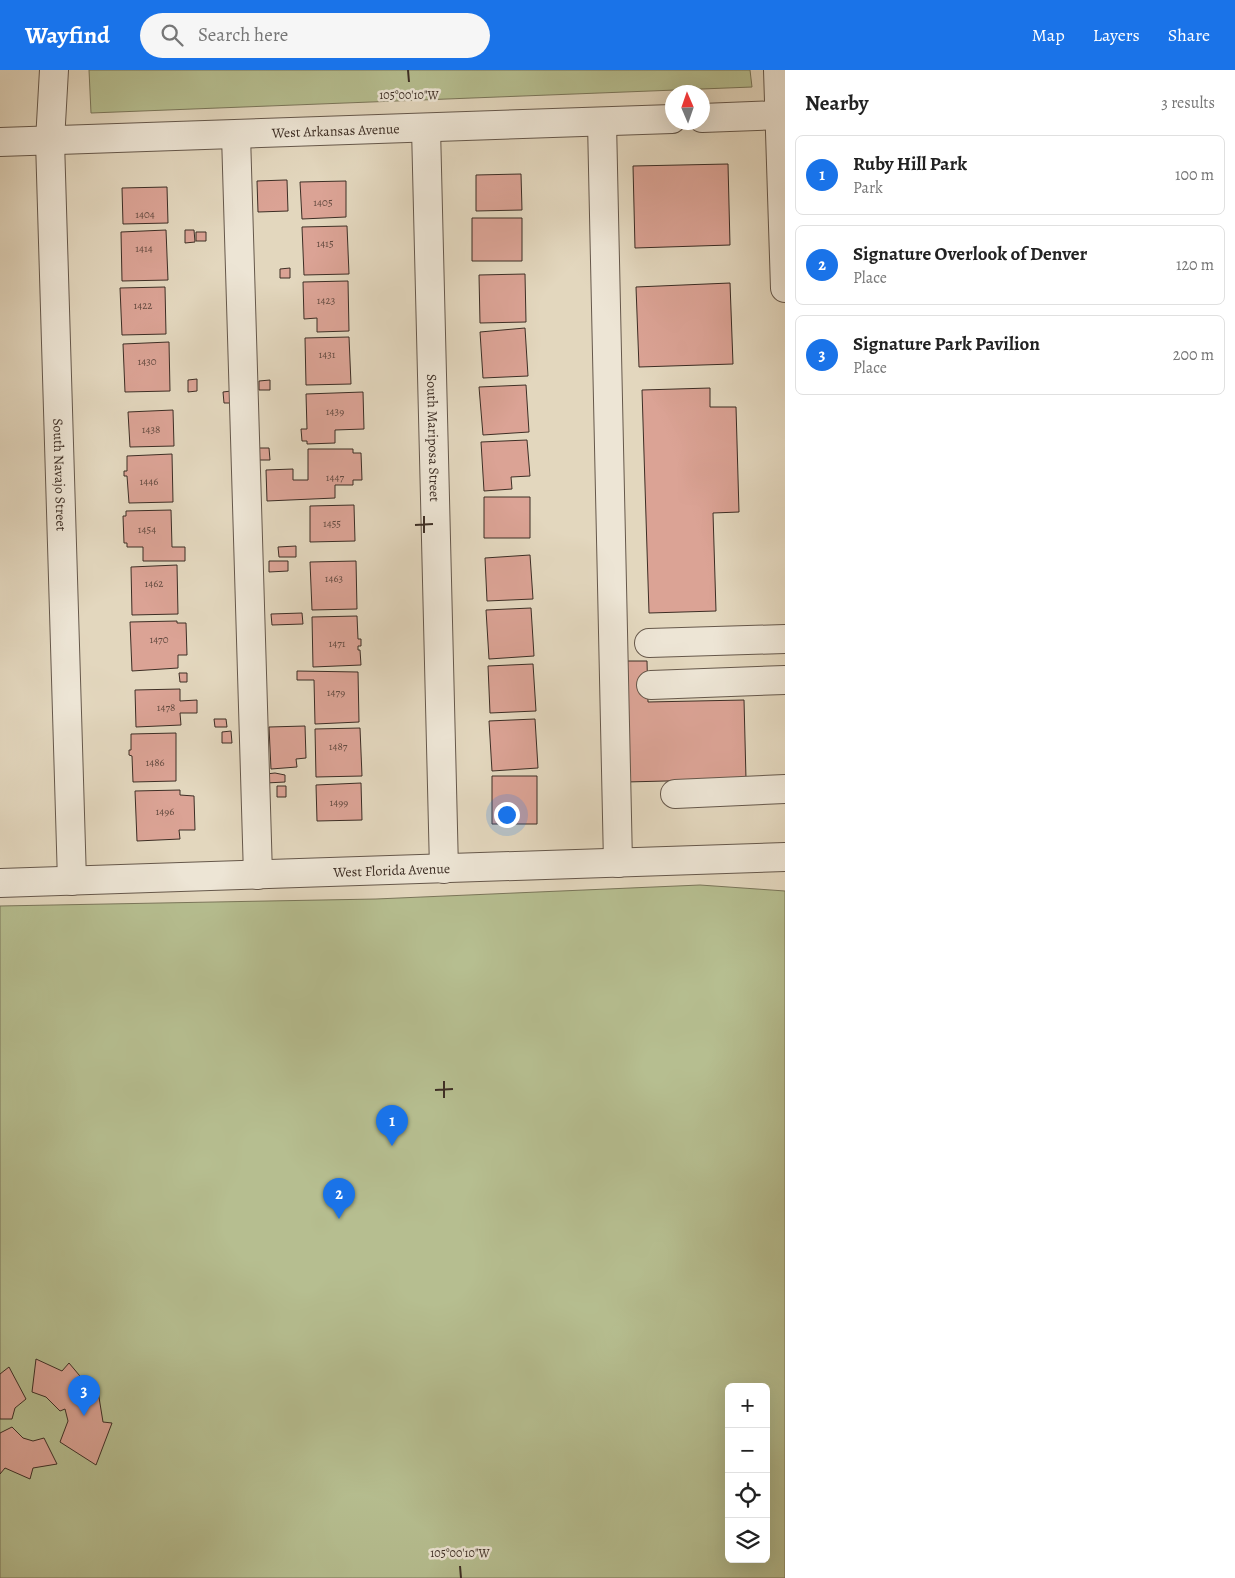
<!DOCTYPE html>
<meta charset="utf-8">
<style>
body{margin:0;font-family:Alegreya,serif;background:#f6f6f6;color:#222}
.controls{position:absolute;right:15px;bottom:15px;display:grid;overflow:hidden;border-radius:8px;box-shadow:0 5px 20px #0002}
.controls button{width:45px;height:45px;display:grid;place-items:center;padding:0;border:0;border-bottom:1px solid #e0e0e0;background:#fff;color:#222;font:25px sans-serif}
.compass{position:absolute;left:665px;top:15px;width:45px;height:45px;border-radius:50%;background:#fff;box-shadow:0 5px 20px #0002;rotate:358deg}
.you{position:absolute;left:506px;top:744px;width:18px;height:18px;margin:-12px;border:4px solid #fff;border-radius:50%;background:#1a73e8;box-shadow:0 0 0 8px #1a73e833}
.badge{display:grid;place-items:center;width:32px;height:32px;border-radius:50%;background:#1a73e8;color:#fff;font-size:16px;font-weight:700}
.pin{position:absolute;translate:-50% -41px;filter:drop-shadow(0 1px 2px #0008)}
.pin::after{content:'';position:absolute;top:26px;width:18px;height:15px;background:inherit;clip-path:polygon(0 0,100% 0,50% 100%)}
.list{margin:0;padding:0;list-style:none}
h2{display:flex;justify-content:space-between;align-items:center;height:65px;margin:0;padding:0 20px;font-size:21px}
h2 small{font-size:16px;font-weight:400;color:#767676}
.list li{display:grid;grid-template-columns:32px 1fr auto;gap:15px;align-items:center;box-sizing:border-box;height:80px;margin:0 10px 10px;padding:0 10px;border:1px solid #e0e0e0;border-radius:8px}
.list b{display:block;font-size:19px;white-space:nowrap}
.list p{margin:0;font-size:16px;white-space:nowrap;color:#767676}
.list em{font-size:16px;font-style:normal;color:#767676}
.icon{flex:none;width:28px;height:28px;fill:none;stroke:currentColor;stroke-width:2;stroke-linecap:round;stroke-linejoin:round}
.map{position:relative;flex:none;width:785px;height:1508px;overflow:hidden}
header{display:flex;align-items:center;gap:30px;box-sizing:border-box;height:70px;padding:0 25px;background:#1a73e8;color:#fff}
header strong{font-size:24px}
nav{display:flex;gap:28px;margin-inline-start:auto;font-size:18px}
.search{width:350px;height:45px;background:#f6f6f6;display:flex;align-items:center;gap:12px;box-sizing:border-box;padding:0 18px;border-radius:28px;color:#767676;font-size:19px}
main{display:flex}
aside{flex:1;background:#fff}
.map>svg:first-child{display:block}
.green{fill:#b6be90;stroke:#7a765a;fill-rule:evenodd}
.building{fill:#dba395;stroke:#3d2e25}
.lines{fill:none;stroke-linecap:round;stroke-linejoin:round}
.minor-casing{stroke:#66584b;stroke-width:30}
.minor{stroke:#ede5d5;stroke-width:28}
.ticks{fill:none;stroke:#3d2e25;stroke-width:2}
.labels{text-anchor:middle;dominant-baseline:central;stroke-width:5;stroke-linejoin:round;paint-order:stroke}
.number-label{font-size:11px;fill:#644b41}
.street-label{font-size:14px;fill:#3d2e25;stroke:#ede5d5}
.ticks-label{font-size:12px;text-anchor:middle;fill:#3d2e25;stroke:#ede5d5;stroke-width:5;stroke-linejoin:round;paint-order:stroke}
</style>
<header>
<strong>Wayfind</strong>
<div class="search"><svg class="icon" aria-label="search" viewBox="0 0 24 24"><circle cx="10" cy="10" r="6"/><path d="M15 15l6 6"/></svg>Search here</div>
<nav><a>Map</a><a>Layers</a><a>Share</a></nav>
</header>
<main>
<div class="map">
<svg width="785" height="1508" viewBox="0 0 785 1508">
<rect width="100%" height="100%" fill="#e3d7be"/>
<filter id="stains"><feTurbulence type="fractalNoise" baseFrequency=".004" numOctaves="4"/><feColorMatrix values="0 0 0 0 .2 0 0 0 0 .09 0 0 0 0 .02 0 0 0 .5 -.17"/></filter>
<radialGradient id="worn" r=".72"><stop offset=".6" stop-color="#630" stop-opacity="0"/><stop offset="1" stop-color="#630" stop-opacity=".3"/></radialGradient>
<path class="green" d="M89 0H750L752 17 91 43Z
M700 815 785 821V1508H0V836L376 829ZM729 1317H766V1489H729Z"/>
<path class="building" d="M728 94 730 175 635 178 633 96Z
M521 104 522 140 476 141V105Z
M285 110H287L288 141 258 142 257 111Z
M346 111V147L302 149 300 112Z
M167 117 168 153 123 154 122 118Z
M472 148H522V191H472Z
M347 156 349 204 304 205 302 157Z
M166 160 168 210 122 211 121 162Z
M185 160H194L195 172 185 173Z
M196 162H206V171H196Z
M290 198V208H280V199Z
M525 204 526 252 480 253 479 205Z
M348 211 349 261 317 262V248L304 249 303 212Z
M730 213 733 294 639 297 636 217Z
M165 217 166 264 122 265 120 218Z
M525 258 528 306 483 308 480 262Z
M349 267 351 314 306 315 305 268Z
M169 272 170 321 125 322 123 274Z
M197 309V321L188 322V310Z
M270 310V320H259V311Z
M526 315 529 362 483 365 479 317Z
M710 318V337H736L739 442 713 443 716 541 649 543 642 320Z
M231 321 232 333H224L223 322Z
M363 322 364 359 335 360V373L307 374V371H302L301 359H307L306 324Z
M173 340 174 376 130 377 128 342Z
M527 370 530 406 511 407 512 419 484 421 481 372Z
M256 378H269L270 390H256Z
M308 379H353V383H361L362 410H353V415H335V428L267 431 266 400 293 399V410H308Z
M172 384 173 432 129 433 127 406H124V401H127V386Z
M484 427H530V468H484Z
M354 435 355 471 310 472V436Z
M171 440 172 477H185V491H143V477H127V473H124L123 446H126V441Z
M296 476V487H279L278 477Z
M530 485 533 529 487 531 485 488Z
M269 491H288V501L269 502Z
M356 491 357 539 312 540 310 492Z
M177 495 178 544 132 545 131 497Z
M531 538 534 586 489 589 486 540Z
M302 543 303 554 272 555 271 544Z
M357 546 358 569H361V576H358V580H360L361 595 313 597 312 547Z
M177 551V553H186L187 585H178V598L132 601 130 552Z
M622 591H647L648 632 744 630 746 709 626 712Z
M533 594 536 641 490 643 488 596Z
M297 601 358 602 359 652 315 654 314 610H297Z
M179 603H187V612H180Z
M180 619V631L197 630V643H180L181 655 136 657 135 620Z
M214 649H226L227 657H215Z
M535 649 538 698 492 701 489 651Z
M305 656 306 688 296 689 297 697 271 699 269 657Z
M360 658 362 706 316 707 315 659Z
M231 661 232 673H222V662Z
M176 663V711L133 712 132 686 129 685V680H131V664Z
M275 703 285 705V712L266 713V704Z
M492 706H537V754H492Z
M361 713 362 750 317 751 316 715Z
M277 716H286V727H277Z
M180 720V725L194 726 195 760H179L180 769 137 771 135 721Z
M36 1289 62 1301 69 1293 90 1318 97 1315 103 1352 112 1353 96 1395 60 1372 68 1351 65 1339 60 1341 46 1327 32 1322Z
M9 1297 26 1329 15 1338 12 1349H0V1304Z
M12 1357 23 1368 33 1371 44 1368 57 1394 33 1398 30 1409 5 1398 0 1404V1363Z"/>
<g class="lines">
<g class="minor-casing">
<g id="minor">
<path id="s1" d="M54 0 50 71 72 811"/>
<path d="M778 0 785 218"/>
<path d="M702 48 780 45"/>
<path d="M602 52 618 793"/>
<path id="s2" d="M426 58 444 799"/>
<path d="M236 65 258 805"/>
<path id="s3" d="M0 72 672 49"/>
<path d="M649 573 785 569"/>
<path d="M651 615 785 610"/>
<path d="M675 724 785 719"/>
<path id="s4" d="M0 813 785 787"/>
</g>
</g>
<use href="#minor" class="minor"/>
</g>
<path class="ticks" d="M408 0 409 12M424 446V463M415 455 433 454M444 1011V1028M435 1020 453 1019M460 1496 461 1508"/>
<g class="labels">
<g class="number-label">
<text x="323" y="132">1405</text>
<text x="145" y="144">1404</text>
<text x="325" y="173">1415</text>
<text x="144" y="178">1414</text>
<text x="326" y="230">1423</text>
<text x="143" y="235">1422</text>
<text x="327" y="284">1431</text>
<text x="147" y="291">1430</text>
<text x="335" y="341">1439</text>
<text x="151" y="359">1438</text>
<text x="335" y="407">1447</text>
<text x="149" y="411">1446</text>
<text x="332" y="453">1455</text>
<text x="147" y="459">1454</text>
<text x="334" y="508">1463</text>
<text x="154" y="513">1462</text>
<text x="159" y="569">1470</text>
<text x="337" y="573">1471</text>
<text x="336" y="622">1479</text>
<text x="166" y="637">1478</text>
<text x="338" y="676">1487</text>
<text x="155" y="692">1486</text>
<text x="339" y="732">1499</text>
<text x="165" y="741">1496</text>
</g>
<g class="street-label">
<text stroke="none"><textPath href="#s3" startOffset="336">West Arkansas Avenue</textPath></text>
<text stroke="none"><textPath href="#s2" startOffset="310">South Mariposa Street</textPath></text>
<text stroke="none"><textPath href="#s1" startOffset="405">South Navajo Street</textPath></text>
<text stroke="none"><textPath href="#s4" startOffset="392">West Florida Avenue</textPath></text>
</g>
</g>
<g class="ticks-label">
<text x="409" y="29">105°00'10"W</text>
<text x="460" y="1487">105°00'10"W</text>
</g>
<rect width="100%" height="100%" filter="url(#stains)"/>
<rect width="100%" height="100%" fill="url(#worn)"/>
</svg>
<div class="controls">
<button>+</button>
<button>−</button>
<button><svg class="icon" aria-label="locate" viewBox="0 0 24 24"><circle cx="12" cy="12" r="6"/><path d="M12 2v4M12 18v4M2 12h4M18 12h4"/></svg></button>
<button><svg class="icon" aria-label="layers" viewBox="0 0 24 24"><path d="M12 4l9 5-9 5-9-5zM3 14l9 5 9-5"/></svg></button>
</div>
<svg class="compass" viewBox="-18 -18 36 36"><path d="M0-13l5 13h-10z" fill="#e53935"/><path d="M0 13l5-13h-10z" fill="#767676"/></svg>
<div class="you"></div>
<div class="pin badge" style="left:392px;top:1076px">1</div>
<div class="pin badge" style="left:339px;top:1149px">2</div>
<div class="pin badge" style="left:84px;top:1346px">3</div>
</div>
<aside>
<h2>Nearby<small>3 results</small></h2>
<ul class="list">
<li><span class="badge">1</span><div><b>Ruby Hill Park</b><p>Park</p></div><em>100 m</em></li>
<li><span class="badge">2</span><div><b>Signature Overlook of Denver</b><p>Place</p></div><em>120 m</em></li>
<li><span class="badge">3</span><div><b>Signature Park Pavilion</b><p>Place</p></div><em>200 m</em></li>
</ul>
</aside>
</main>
